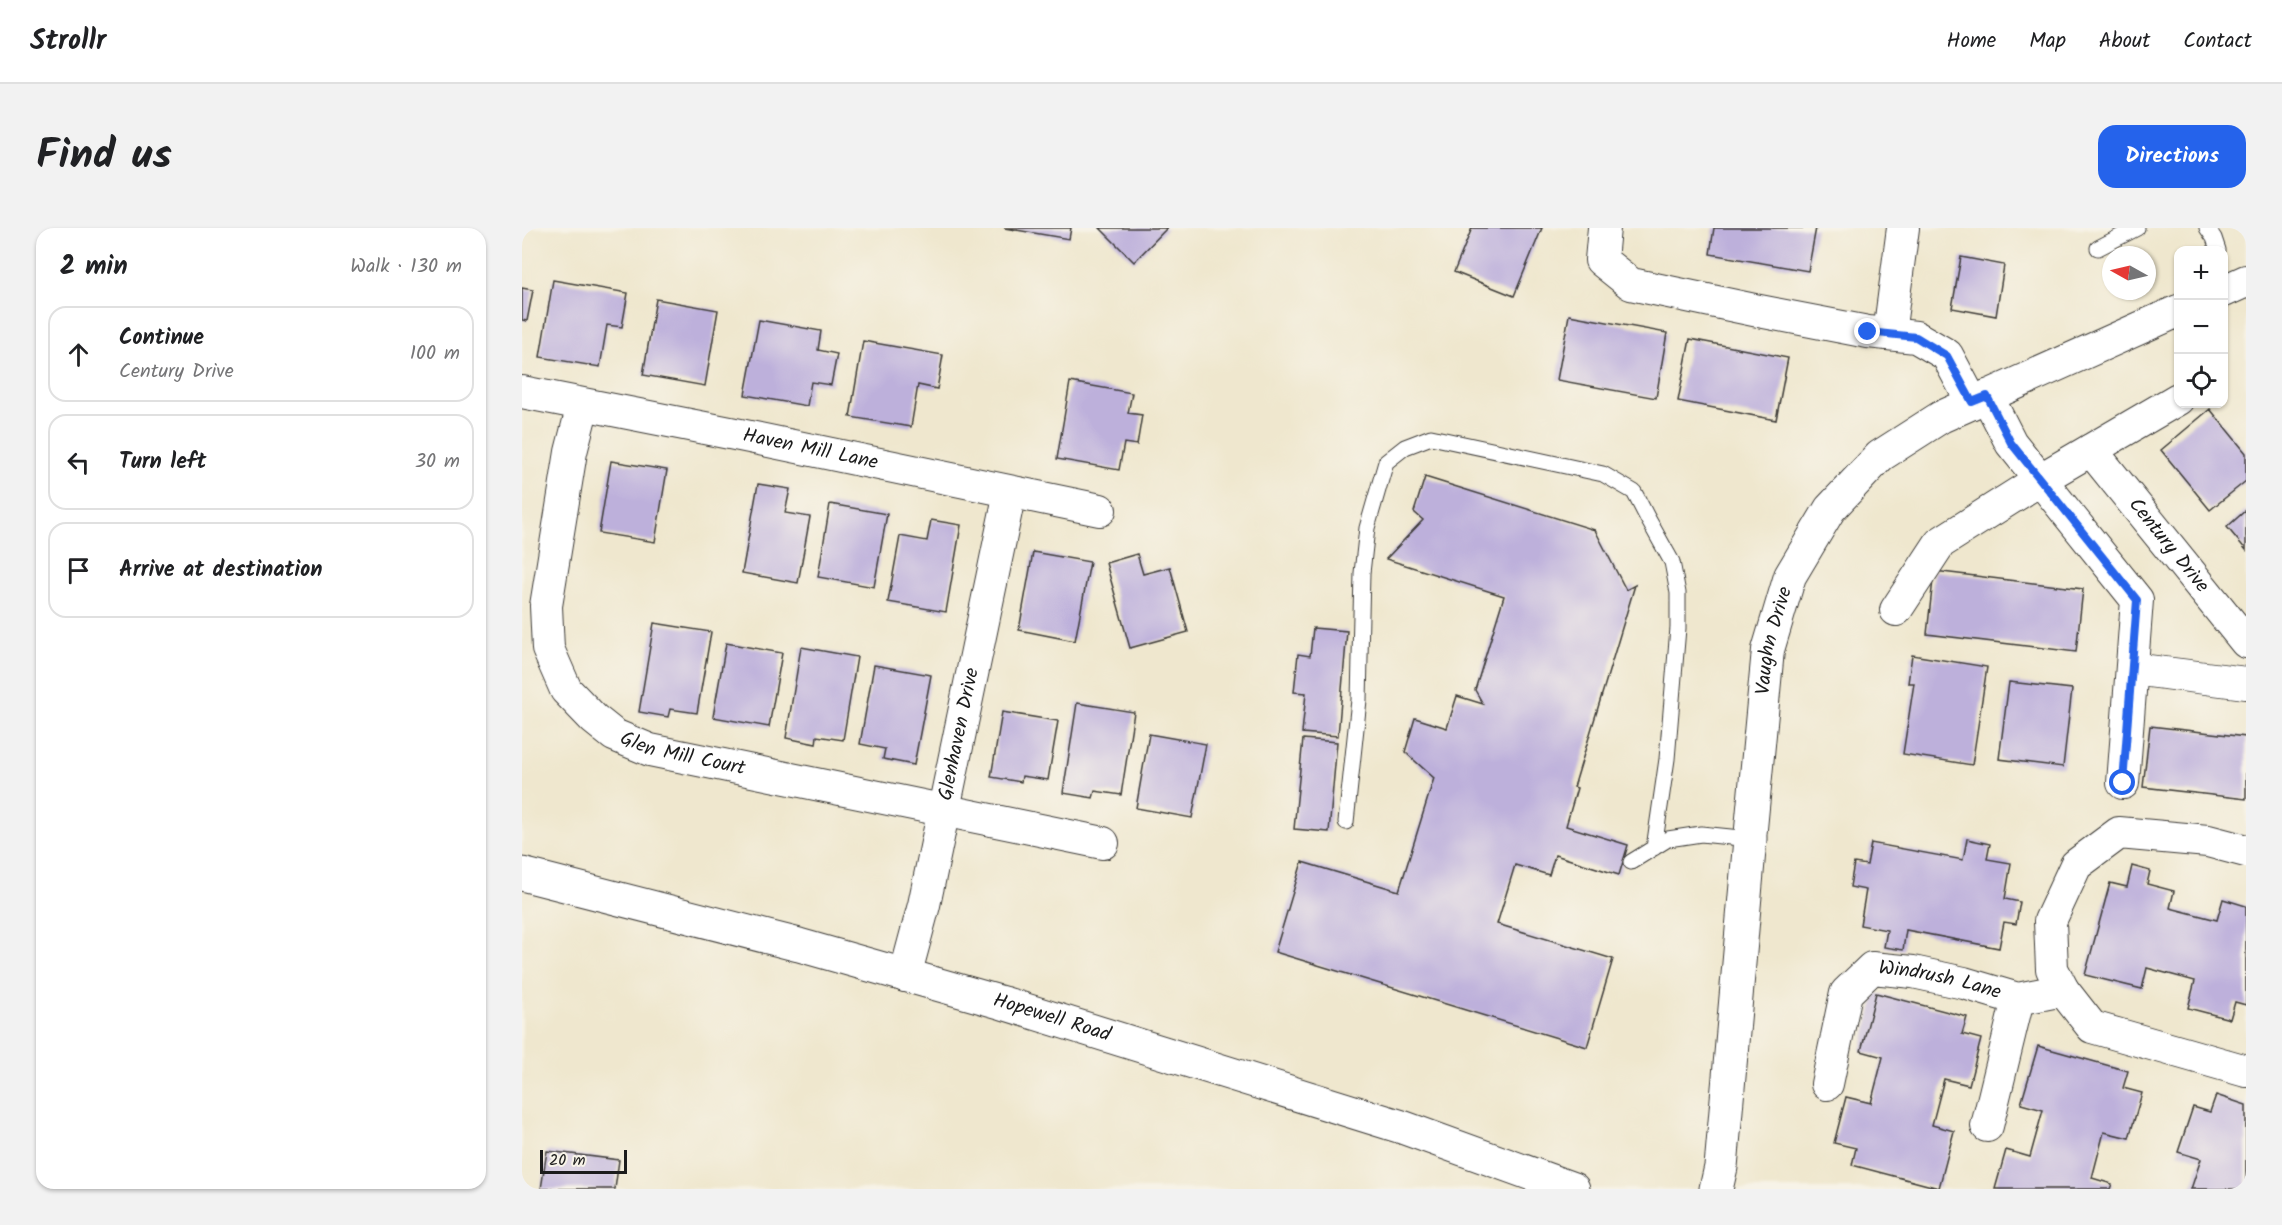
<!DOCTYPE html>
<meta charset="utf-8">
<style>
body{margin:0;font-family:Kalam,sans-serif;background:#f2f2f2;color:#202124}
.controls{position:absolute;right:18px;top:18px;display:grid;overflow:hidden;border-radius:12px;box-shadow:0 2px 4px #0004}
.controls button{width:54px;height:54px;display:grid;place-items:center;padding:0;border:0;border-bottom:2px solid #e0e0e0;background:#fff;color:#202124;font:30px sans-serif}
.compass{position:absolute;left:1580px;top:18px;width:54px;height:54px;border-radius:50%;background:#fff;box-shadow:0 2px 4px #0004;rotate:278deg}
.scale{position:absolute;left:18px;bottom:15px;width:87px;box-sizing:border-box;padding-left:6px;border:3px solid #1c1c1c;border-top:0;font-size:16px;line-height:21px;white-space:nowrap;color:#1c1c1c;-webkit-text-stroke:4px #f7f3e8;paint-order:stroke}
.stop{position:absolute;width:18px;height:18px;margin:-14px;border:4px solid #2563eb;border-radius:50%;background:#fff}
.stop.end{background:#2563eb;border-color:#fff;box-shadow:0 2px 6px #0008}
.list{margin:0;padding:0;list-style:none}
h2{display:flex;justify-content:space-between;align-items:center;height:78px;margin:0;padding:0 24px;font-size:26px}
h2 small{font-size:20px;font-weight:400;color:#757577}
.list li{display:grid;grid-template-columns:39px 1fr auto;gap:18px;align-items:center;box-sizing:border-box;height:96px;margin:0 12px 12px;padding:0 12px;border:2px solid #e0e0e0;border-radius:18px}
.list b{display:block;font-size:22px;white-space:nowrap}
.list p{margin:0;font-size:20px;white-space:nowrap;color:#757577}
.list em{font-size:20px;font-style:normal;color:#757577}
.icon{flex:none;width:33px;height:33px;fill:none;stroke:currentColor;stroke-width:2;stroke-linecap:round;stroke-linejoin:round}
.map{position:relative;flex:none;width:1724px;height:961px;overflow:hidden;border-radius:18px}
header{display:flex;align-items:center;gap:36px;box-sizing:border-box;height:84px;padding:0 30px;background:#fff;border-bottom:2px solid #e0e0e0}
header strong{font-size:28px}
nav{display:flex;gap:33px;margin-inline-start:auto;font-size:21px}
.intro{display:flex;align-items:center;justify-content:space-between;box-sizing:border-box;height:144px;padding:0 36px}
h1{margin:0;font-size:42px}
.button{padding:15px 27px;border-radius:18px;background:#2563eb;color:#fff;font-size:21px;font-weight:700}
main{display:flex;gap:36px;padding:0 36px}
aside{flex:1;background:#fff;border-radius:18px;box-shadow:0 2px 4px #0004}
.map>svg:first-child{display:block}
.building{fill:#bdb0db}
.lines{fill:none;stroke-linecap:round;stroke-linejoin:round}
.lane-casing{stroke:#3c3a37;stroke-width:17}
.street-casing{stroke:#3c3a37;stroke-width:34}
.secondary-casing{stroke:#3c3a37;stroke-width:35}
.lane{stroke:#fff;stroke-width:15}
.street{stroke:#fff;stroke-width:32}
.secondary{stroke:#fff;stroke-width:33}
.route{stroke:#2563eb;stroke-width:8}
.labels{text-anchor:middle;dominant-baseline:central;stroke-width:6;stroke-linejoin:round;paint-order:stroke}
.street-label{font-size:20px;fill:#1c1c1c;stroke:#f7f3e8}
</style>
<header>
<strong>Strollr</strong>
<nav><a>Home</a><a>Map</a><a>About</a><a>Contact</a></nav>
</header>
<div class="intro"><h1>Find us</h1><a class="button">Directions</a></div>
<main>
<aside>
<h2>2 min<small>Walk · 130 m</small></h2>
<ul class="list">
<li><svg class="icon" aria-label="ahead" viewBox="0 0 24 24"><path d="M12 20V5M6 11l6-6 6 6"/></svg><div><b>Continue</b><p>Century Drive</p></div><em>100 m</em></li>
<li><svg class="icon" aria-label="left" viewBox="0 0 24 24"><path d="M17 20v-9H6M10 6l-5 5 5 5"/></svg><div><b>Turn left</b></div><em>30 m</em></li>
<li><svg class="icon" aria-label="arrive" viewBox="0 0 24 24"><path d="M6 21V4h12l-3 4 3 4H6"/></svg><div><b>Arrive at destination</b></div></li>
</ul>
</aside>
<div class="map">
<svg width="1724" height="961" viewBox="0 0 1724 961">
<rect width="100%" height="100%" fill="#f7f3e8"/>
<filter id="ink" filterUnits="userSpaceOnUse"><feTurbulence type="fractalNoise" baseFrequency=".0167" numOctaves="2"/><feDisplacementMap in="SourceGraphic" scale="12" xChannelSelector="R" yChannelSelector="G"/><feConvolveMatrix kernelMatrix="1 2 1 2 8 2 1 2 1" color-interpolation-filters="sRGB"/></filter>
<filter id="wash" filterUnits="userSpaceOnUse"><feTurbulence type="fractalNoise" baseFrequency=".008" numOctaves="4" result="noise"/><feDisplacementMap in="SourceGraphic" scale="24" xChannelSelector="R" yChannelSelector="G"/><feGaussianBlur stdDeviation="1.35" result="paint"/><feColorMatrix in="noise" values="0 0 0 0 0 0 0 0 0 0 0 0 0 0 0 0 0 1.4 0 .05"/><feComposite in="paint" operator="in"/></filter>
<g filter="url(#wash)">
<rect width="100%" height="100%" fill="#efe7ce"/>
<g id="blocks">
<path class="building" d="M482 0H549L547 11Z
M578 0H645L612 34Z
M950 0H1020L992 68 932 44Z
M1192 0H1294L1286 43 1188 26Z
M1439 29 1482 37 1474 88 1430 80Z
M31 52 106 65 100 99 85 97 78 139 18 129Z
M0 60 11 62 5 93 0 92Z
M134 71 196 82 183 158 121 147Z
M1047 87 1145 105 1134 170 1035 152Z
M237 92 299 103 296 122 315 126 309 157 289 154 285 178 223 167Z
M1168 111 1266 130 1254 192 1156 173Z
M341 113 421 127 415 161 396 157 389 199 328 189Z
M548 154 610 165 606 185 620 187 615 217 602 215 597 242 535 231Z
M1688 181 1724 225V253L1688 282 1639 222Z
M89 233 145 242 133 314 77 305Z
M903 249 1073 302 1104 362 1113 357 1052 559 1055 560 1044 598 1106 617 1097 647 1033 627 1027 647 993 637 975 696 1091 731 1065 819 753 724 780 634 877 663 912 550 883 524 893 490 925 500 935 468 961 476 953 462 982 368 864 331 901 292 892 284Z
M236 256 268 261 263 285 288 289 276 355 220 345Z
M308 276 365 286 352 359 296 349Z
M1724 282V322L1705 299Z
M409 292 439 297 424 384 366 374 378 308 405 313Z
M511 324 568 334 553 413 497 402Z
M615 326 621 346 648 339 666 404 608 420 584 335Z
M1412 343 1561 361 1554 424 1405 406Z
M132 395 189 404 175 485 148 481 146 489 117 484Z
M791 400 825 403 816 508 780 505 784 465 772 464 776 426 788 428Z
M204 415 260 425 247 499 191 489Z
M279 419 335 429 321 512 295 508 294 516 264 510Z
M1390 427 1465 439 1450 537 1381 526 1392 455H1386Z
M352 437 409 447 392 537 361 531 363 521 338 516Z
M1487 454 1550 461 1541 539 1477 531Z
M555 475 612 484 599 567 573 563 571 570 541 565Z
M480 484 536 493 526 552 500 548 499 554 469 549Z
M1628 498 1724 509V571L1621 559Z
M627 506 684 516 670 590 614 580Z
M781 511 815 514 807 604 772 601Z
M1445 611 1468 616 1465 631 1489 635 1483 671 1498 674 1494 696 1482 694 1477 720 1384 702 1381 722 1362 719 1365 702 1338 697 1344 662 1328 659 1332 635 1345 637 1349 615 1441 632Z
M1610 638 1628 643 1625 656 1652 663 1648 680 1695 692 1701 671 1724 678V777L1713 774 1708 791 1666 780 1673 753 1625 740 1620 761 1563 747 1588 655 1605 659Z
M1354 765 1445 789 1440 806 1459 811 1447 857 1422 851 1410 897 1432 903 1417 960 1330 937 1334 920 1312 915 1324 869 1349 875 1361 829 1339 823Z
M1516 818 1606 843 1601 860 1620 865 1607 910 1582 904 1570 950 1590 956 1588 961H1473L1484 922 1508 929 1521 882 1499 876Z
M1694 867 1724 877V961H1669L1679 931 1656 924 1671 879 1688 884Z
M25 923 97 932 93 961H19Z"/>
</g>
</g>
<g filter="url(#ink)">
<use href="#blocks" fill-opacity="0" stroke="#3c3a37" stroke-width="1.5"/>
<g class="lines">
<g class="lane-casing">
<path id="lane" d="M1685 0 1692 10 1696 22
M1576 20 1615 0
M824 594 837 472 840 345 845 300 864 234 883 219 909 209 1081 246 1112 264 1126 291 1150 334 1156 365V400L1145 531 1132 620
M1109 634 1146 611 1179 606 1228 611"/>
</g>
<g class="street-casing">
<g id="street">
<path d="M1082 0 1079 32 1109 56 1232 82 1346 104 1394 109 1425 127 1450 174"/>
<path d="M1702 63 1724 53"/>
<path d="M1367 106 1381 0"/>
<path id="s1" d="M0 164 218 207 578 282"/>
<path d="M1465 168 1489 215 1615 372 1601 555"/>
<path id="s2" d="M61 177 49 224 24 378 26 421 44 462 72 491 92 507 128 522 581 615"/>
<path id="s3" d="M1569 222 1724 414"/>
<path d="M1374 382 1418 315 1519 251 1656 171"/>
<path d="M1610 441 1724 455"/>
<path id="s4" d="M1228 611 1246 422 1268 348 1308 281 1358 228 1419 189 1656 83"/>
<path d="M1724 623 1686 613 1597 605 1554 637 1528 693 1530 741 1541 762 1570 799 1724 843"/>
<path id="s5" d="M383 748 402 677 488 264"/>
<path id="s6" d="M1305 856 1324 765 1350 740 1391 744 1442 755 1496 771 1541 762"/>
<path d="M1465 898 1496 771"/>
</g>
</g>
<g class="secondary-casing">
<g id="secondary">
<path id="s7" d="M0 646 277 717 481 775 880 899 1051 961"/>
<path d="M1194 961 1199 939 1228 611"/>
</g>
</g>
<use href="#lane" class="lane"/>
<use href="#street" class="street"/>
<use href="#secondary" class="secondary"/>
</g>
</g>
<g class="lines" filter="url(#ink)">
<path class="route" d="M1346 104 1394 109 1425 128 1450 174 1465 168 1489 215 1615 372 1601 555"/>
</g>
<g class="labels">
<g class="street-label">
<text stroke="none"><textPath href="#s1" startOffset="294">Haven Mill Lane</textPath></text>
<text stroke="none"><textPath href="#s3" startOffset="123">Century Drive</textPath></text>
<text stroke="none"><textPath href="#s4" startOffset="200">Vaughn Drive</textPath></text>
<text stroke="none"><textPath href="#s5" startOffset="248">Glenhaven Drive</textPath></text>
<text stroke="none"><textPath href="#s2" startOffset="430">Glen Mill Court</textPath></text>
<text stroke="none"><textPath href="#s6" startOffset="198">Windrush Lane</textPath></text>
<text stroke="none"><textPath href="#s7" startOffset="549">Hopewell Road</textPath></text>
</g>
</g>
</svg>
<div class="controls">
<button>+</button>
<button>−</button>
<button><svg class="icon" aria-label="locate" viewBox="0 0 24 24"><circle cx="12" cy="12" r="6"/><path d="M12 2v4M12 18v4M2 12h4M18 12h4"/></svg></button>
</div>
<svg class="compass" viewBox="-18 -18 36 36"><path d="M0-13l5 13h-10z" fill="#e53935"/><path d="M0 13l5-13h-10z" fill="#757577"/></svg>
<div class="scale">20 m</div>
<div class="stop" style="left:1601px;top:555px"></div>
<div class="stop end" style="left:1346px;top:104px"></div>
</div>
</main>
